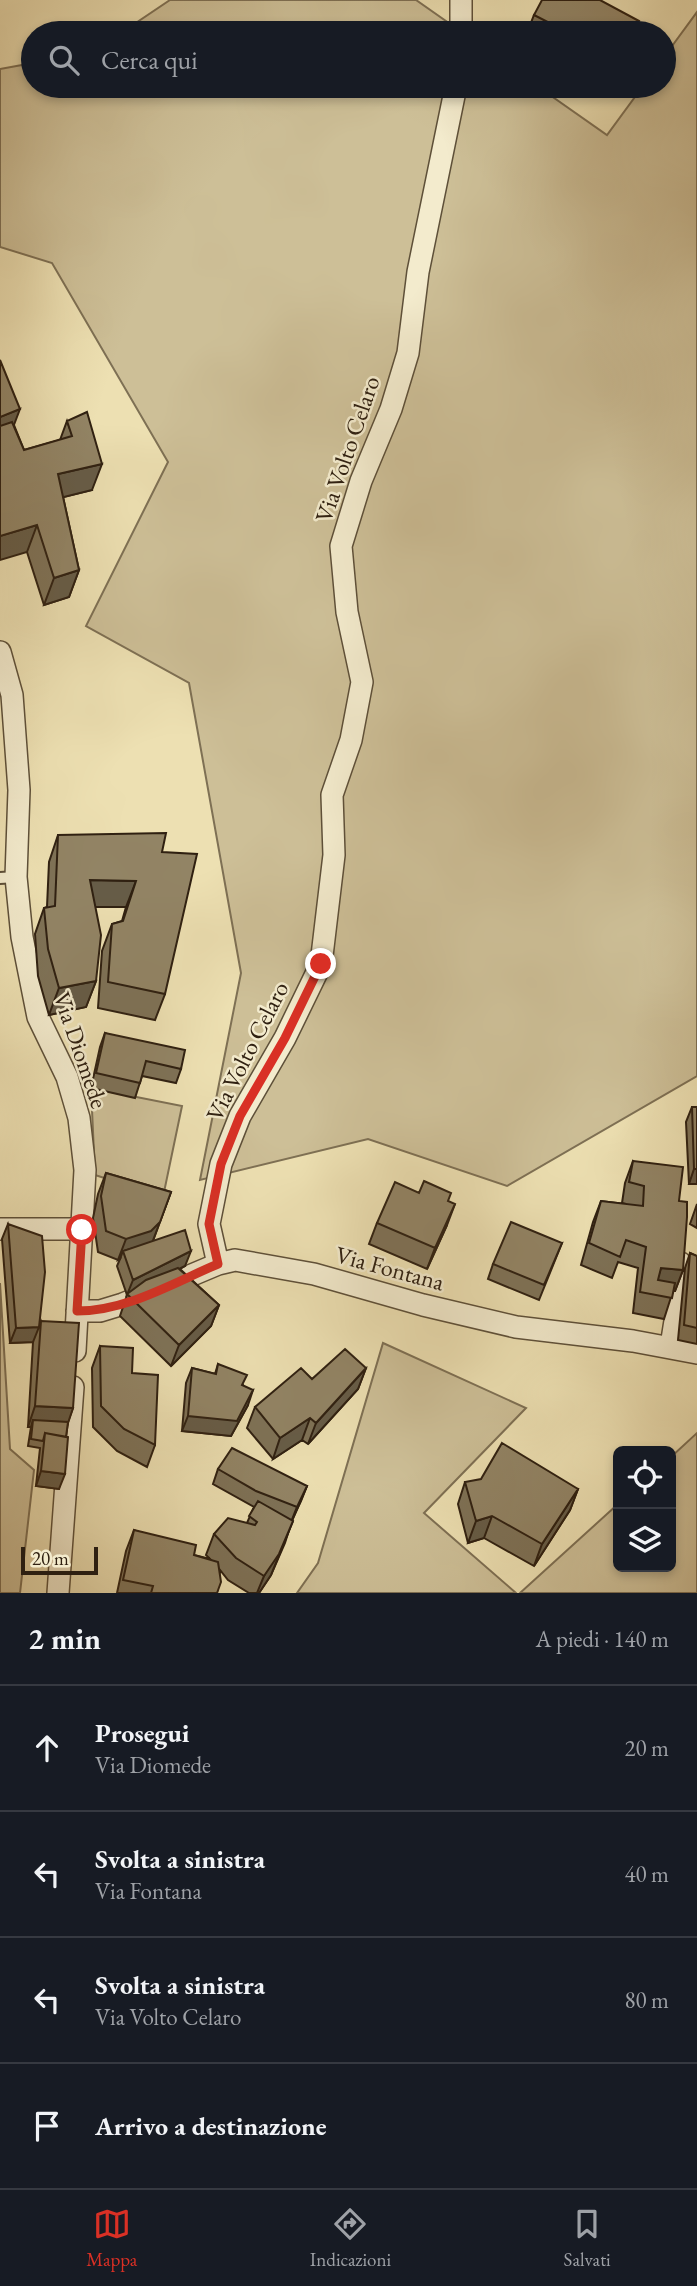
<!DOCTYPE html>
<html lang="it">
<meta charset="utf-8">
<style>
body{margin:0;font-family:"EB Garamond",serif;background:#20242c;color:#f1f3f6}
.controls{position:absolute;right:21px;bottom:21px;display:grid;overflow:hidden;border-radius:10px;box-shadow:0 4px 10px #0003}
.controls button{width:63px;height:63px;display:grid;place-items:center;padding:0;border:0;border-bottom:2px solid #363941;background:#171b24;color:#f1f3f6;font:35px sans-serif}
.scale{position:absolute;left:21px;bottom:18px;width:77px;box-sizing:border-box;padding-left:7px;border:4px solid #2f2011;border-top:0;font-size:19px;line-height:24px;white-space:nowrap;color:#2f2011;-webkit-text-stroke:5px #f3ebcd;paint-order:stroke}
.stop{position:absolute;width:21px;height:21px;margin:-16px;border:5px solid #d93025;border-radius:50%;background:#fff}
.stop.end{background:#d93025;border-color:#fff;box-shadow:0 2px 7px #0008}
.list{margin:0;padding:0;list-style:none}
h2{display:flex;justify-content:space-between;align-items:center;height:91px;margin:0;padding:0 28px;font-size:30px}
h2 small{font-size:23px;font-weight:400;color:#9ea1a6}
.list li{display:grid;grid-template-columns:46px 1fr auto;gap:21px;align-items:center;box-sizing:border-box;height:126px;padding:0 28px;border-top:2px solid #363941}
.list b{display:block;font-size:26px;white-space:nowrap}
.list p{margin:0;font-size:23px;white-space:nowrap;color:#9ea1a6}
.list em{font-size:23px;font-style:normal;color:#9ea1a6}
.icon{flex:none;width:38px;height:38px;fill:none;stroke:currentColor;stroke-width:2;stroke-linecap:round;stroke-linejoin:round}
.map{position:relative;flex:none;width:697px;height:1593px;overflow:hidden}
.search{position:absolute;background:#171b24;box-shadow:0 4px 10px #0003;left:21px;right:21px;top:21px;height:77px;display:flex;align-items:center;gap:18px;box-sizing:border-box;padding:0 24px;border-radius:38px;color:#9ea1a6;font-size:26px}
.sheet{height:595px;background:#171b24}
nav{display:flex;justify-content:space-around;align-items:center;box-sizing:border-box;height:98px;border-top:2px solid #363941;background:#171b24;font-size:19px;color:#9ea1a6}
nav a{display:grid;justify-items:center;gap:4px}
nav .on{color:#d93025}
.map>svg:first-child{display:block}
.green{fill:#cdbf97;stroke:#7e7054;stroke-width:2}
.lines{fill:none;stroke-linecap:round;stroke-linejoin:round}
.service-casing{stroke:#5e5039;stroke-width:14}
.pedestrian-casing{stroke:#5e5039;stroke-width:19}
.minor-casing{stroke:#5e5039;stroke-width:24}
.service{stroke:#f3ebcd;stroke-width:10}
.pedestrian{stroke:#f3ebcd;stroke-width:16}
.minor{stroke:#f3ebcd;stroke-width:21}
.wall{fill:#7e7257;stroke:#2f2011;stroke-width:2}
.shaded-wall{fill:#665c47;stroke:#2f2011;stroke-width:2}
.building{fill:#928465;stroke:#2f2011;stroke-width:2}
.route{stroke:#d93025;stroke-width:9}
.labels{text-anchor:middle;dominant-baseline:central;stroke-width:5;stroke-linejoin:round;paint-order:stroke}
.street-label{font-size:24px;fill:#2f2011;stroke:#f3ebcd}
</style>
<div class="map">
<svg width="697" height="1593" viewBox="0 0 697 1593">
<rect width="100%" height="100%" fill="#ede0b2"/>
<filter id="stains"><feTurbulence type="fractalNoise" baseFrequency=".00286" numOctaves="4"/><feColorMatrix values="0 0 0 0 .2 0 0 0 0 .09 0 0 0 0 .02 0 0 0 .5 -.17"/></filter>
<radialGradient id="worn" r=".72"><stop offset=".6" stop-color="#630" stop-opacity="0"/><stop offset="1" stop-color="#630" stop-opacity=".3"/></radialGradient>
<path class="green" d="M170 0H416L463 33H121Z
M697 12V1076L507 1186 368 1139 200 1180 241 973 189 683 86 626 168 462 52 263 0 247V69L33 63V86H537L607 135 643 86H664V57Z
M91 1088 182 1106 163 1197 95 1175Z
M0 1283 10 1449 34 1470 20 1593H0Z
M383 1343 526 1408 424 1513 516 1593H297L318 1563Z
M697 1433V1593H520L618 1504V1567H671V1457Z"/>
<g class="lines">
<g class="service-casing">
<path id="service" d="M0 878 16 877"/>
</g>
<g class="pedestrian-casing">
<path id="pedestrian" d="M668 1349 682 1261"/>
</g>
<g class="minor-casing">
<path id="minor" d="M461 33V0
M0 652 12 695 19 790 16 877 22 937 38 1017 67 1077 79 1118 85 1170 75 1351
M0 1229H82
M218 1264 209 1224 221 1164 240 1116 285 1038 321 964 334 855 332 795 351 740 362 682 347 612 341 546 361 481 391 409 408 353 418 272 456 86
M77 1311H100L123 1304 218 1264 235 1260 314 1274 423 1305 516 1327 633 1341 697 1353
M58 1593 73 1387"/>
</g>
<use href="#service" class="service"/>
<use href="#pedestrian" class="pedestrian"/>
<use href="#minor" class="minor"/>
</g>
<path class="wall" d="M534 15 632 33H527Z
M67 421 92 490 63 497 79 570 69 597 44 605 27 552 14 425 24 450 60 440Z
M58 835 162 852 165 994 155 1020 98 1008 102 951 112 924 122 921 126 907H95L96 981 86 1007 49 1015 38 976 35 934 44 908 47 907 49 862Z
M105 1033 181 1069 176 1083 142 1076 135 1098 91 1088 100 1047Z
M692 1107H697V1184H689L686 1122Z
M633 1161 679 1201 683 1270 675 1291H673L664 1319 633 1313 638 1268 618 1262 612 1278 581 1265 593 1222 601 1201 626 1204 622 1203 625 1183Z
M106 1173 171 1192 153 1241 185 1266 180 1269 219 1305 211 1326 171 1366 120 1316 127 1295 117 1266 120 1259 118 1260 98 1252 93 1218 98 1194Z
M419 1193 448 1201 447 1225 427 1269 369 1244 377 1223Z
M697 1204V1228L690 1224Z
M8 1224 39 1327 41 1321 73 1408 68 1422 59 1489 36 1486 40 1448 28 1446 31 1427H28L33 1342 10 1343 2 1239Z
M562 1243 539 1300 488 1279 493 1264Z
M690 1253 697 1256V1344L678 1340 685 1268Z
M100 1346 132 1373 155 1445 147 1467 117 1451 93 1427 92 1368Z
M218 1364 243 1385 248 1405 231 1436 182 1431 186 1383 192 1368 215 1374Z
M366 1368 358 1389 308 1444 302 1440 273 1459 247 1428 255 1407Z
M218 1469 307 1486 292 1521 285 1543 271 1575 259 1593H249L228 1580 220 1570 217 1593H117L126 1551 134 1530 194 1555 210 1559 206 1555 214 1534 247 1523 254 1507 213 1484Z
M465 1482 578 1489 570 1510 534 1566 484 1538 468 1543 458 1504Z"/>
<path class="shaded-wall" d="M20 409 12 430 0 435V417Z
M102 464 92 490 48 501 58 474Z
M37 525 27 552 0 560V536Z
M79 570 69 597 44 605 54 578Z
M90 880 136 881 126 907H80Z
M96 981 86 1007 49 1015 59 988Z
M694 1169H697V1184H689Z
M171 1192 152 1243 123 1251 120 1259 118 1260 126 1239Z
M455 1204 447 1225 427 1269 435 1248Z
M191 1251 185 1266 127 1295 133 1280Z
M661 1268 683 1270 675 1291 654 1289Z
M219 1305 211 1326 171 1366 179 1345Z
M39 1327 33 1342 10 1343 16 1328Z
M366 1368 358 1389 308 1444 316 1423Z
M253 1390 248 1405 231 1436 182 1431 188 1416Z
M35 1406 73 1408 66 1429 33 1420 31 1427H28Z
M310 1418 302 1440 273 1459 280 1438Z
M41 1471 65 1474 59 1489 36 1486Z
M307 1486 301 1501 291 1522 297 1507Z
M578 1489 570 1510 534 1566 542 1544Z
M492 1516 484 1538 468 1543 476 1521Z
M293 1521 271 1575 259 1593H257L264 1576Z"/>
<path class="building" d="M542 0H600L639 21 632 33H569L534 15Z
M0 360 20 409 0 417Z
M87 412 102 464 58 474 79 570 54 578 37 525 0 536V426L12 422 24 450 72 436 67 421Z
M166 833 162 852 197 854 165 994 108 982 112 924 123 921 136 881 90 880 101 935 96 981 59 988 48 949 44 908 55 906 58 835Z
M105 1033 185 1050 181 1069 146 1061 140 1083 96 1073Z
M692 1107H697V1169H694Z
M633 1161 683 1167 679 1201 687 1202V1217L683 1270 661 1268 658 1280 675 1283 672 1298 640 1292 646 1247 626 1240 620 1257 589 1243 601 1201 643 1206 644 1186 629 1182Z
M106 1173 171 1192 160 1222 151 1231 126 1239 106 1231 101 1196Z
M424 1181 451 1193 448 1201 455 1204 435 1248 377 1223 395 1182 419 1193Z
M511 1222 562 1243 544 1285 493 1264Z
M8 1224 42 1236 45 1272 39 1327 16 1328Z
M185 1230 191 1251 133 1280 123 1251Z
M690 1253 697 1256V1328L684 1325Z
M178 1268 219 1305 179 1345 127 1294 146 1280Z
M41 1321 79 1323 73 1408 35 1406Z
M100 1346 133 1348 132 1373 158 1375 155 1445 124 1429 101 1406Z
M345 1349 366 1368 316 1423 310 1418 280 1438 255 1407 301 1368 312 1379Z
M218 1364 247 1375 242 1385 253 1390 237 1421 188 1416 192 1368 216 1374Z
M33 1420 68 1422 66 1437 45 1433 43 1441 31 1439Z
M45 1433 68 1437 65 1474 41 1471Z
M502 1443 578 1489 542 1544 492 1516 476 1521 465 1482 481 1479Z
M232 1448 307 1486 297 1507 256 1491 218 1469Z
M258 1501 293 1521 279 1554 264 1576 236 1558 214 1534 228 1518 255 1525 257 1522 249 1516Z
M134 1530 196 1545 194 1555 218 1562 221 1582 217 1593H151L153 1586 123 1580Z"/>
<g class="lines">
<path class="route" d="M82 1230 77 1311C127 1311 173 1283 218 1264L209 1224 221 1164 240 1116 285 1038 321 964"/>
</g>
<g class="labels">
<g class="street-label">
<text transform="translate(347 449) rotate(-71)">Via Volto Celaro</text>
<text transform="translate(81 1050) rotate(71)">Via Diomede</text>
<text transform="translate(247 1051) rotate(-63)">Via Volto Celaro</text>
<text transform="translate(390 1268) rotate(15)">Via Fontana</text>
</g>
</g>
<rect width="100%" height="100%" filter="url(#stains)"/>
<rect width="100%" height="100%" fill="url(#worn)"/>
</svg>
<div class="controls">
<button><svg class="icon" aria-label="locate" viewBox="0 0 24 24"><circle cx="12" cy="12" r="6"/><path d="M12 2v4M12 18v4M2 12h4M18 12h4"/></svg></button>
<button><svg class="icon" aria-label="layers" viewBox="0 0 24 24"><path d="M12 4l9 5-9 5-9-5zM3 14l9 5 9-5"/></svg></button>
</div>
<div class="scale">20 m</div>
<div class="stop" style="left:82px;top:1230px"></div>
<div class="stop end" style="left:321px;top:964px"></div>
<div class="search"><svg class="icon" aria-label="search" viewBox="0 0 24 24"><circle cx="10" cy="10" r="6"/><path d="M15 15l6 6"/></svg>Cerca qui</div>
</div>
<section class="sheet">
<h2>2 min<small>A piedi · 140 m</small></h2>
<ul class="list">
<li><svg class="icon" aria-label="ahead" viewBox="0 0 24 24"><path d="M12 20V5M6 11l6-6 6 6"/></svg><div><b>Prosegui</b><p>Via Diomede</p></div><em>20 m</em></li>
<li><svg class="icon" aria-label="left" viewBox="0 0 24 24"><path d="M17 20v-9H6M10 6l-5 5 5 5"/></svg><div><b>Svolta a sinistra</b><p>Via Fontana</p></div><em>40 m</em></li>
<li><svg class="icon" aria-label="left" viewBox="0 0 24 24"><path d="M17 20v-9H6M10 6l-5 5 5 5"/></svg><div><b>Svolta a sinistra</b><p>Via Volto Celaro</p></div><em>80 m</em></li>
<li><svg class="icon" aria-label="arrive" viewBox="0 0 24 24"><path d="M6 21V4h12l-3 4 3 4H6"/></svg><div><b>Arrivo a destinazione</b></div></li>
</ul>
</section>
<nav>
<a class="on"><svg class="icon" aria-label="map" viewBox="0 0 24 24"><path d="M3 6l6-2 6 2 6-2v14l-6 2-6-2-6 2zM9 4v14M15 6v14"/></svg>Mappa</a>
<a><svg class="icon" aria-label="directions" viewBox="0 0 24 24"><path d="M12 3l9 9-9 9-9-9zM9 14v-3h6M13 9l2 2-2 2"/></svg>Indicazioni</a>
<a><svg class="icon" aria-label="saved" viewBox="0 0 24 24"><path d="M7 4h10v16l-5-4-5 4z"/></svg>Salvati</a>
</nav>
